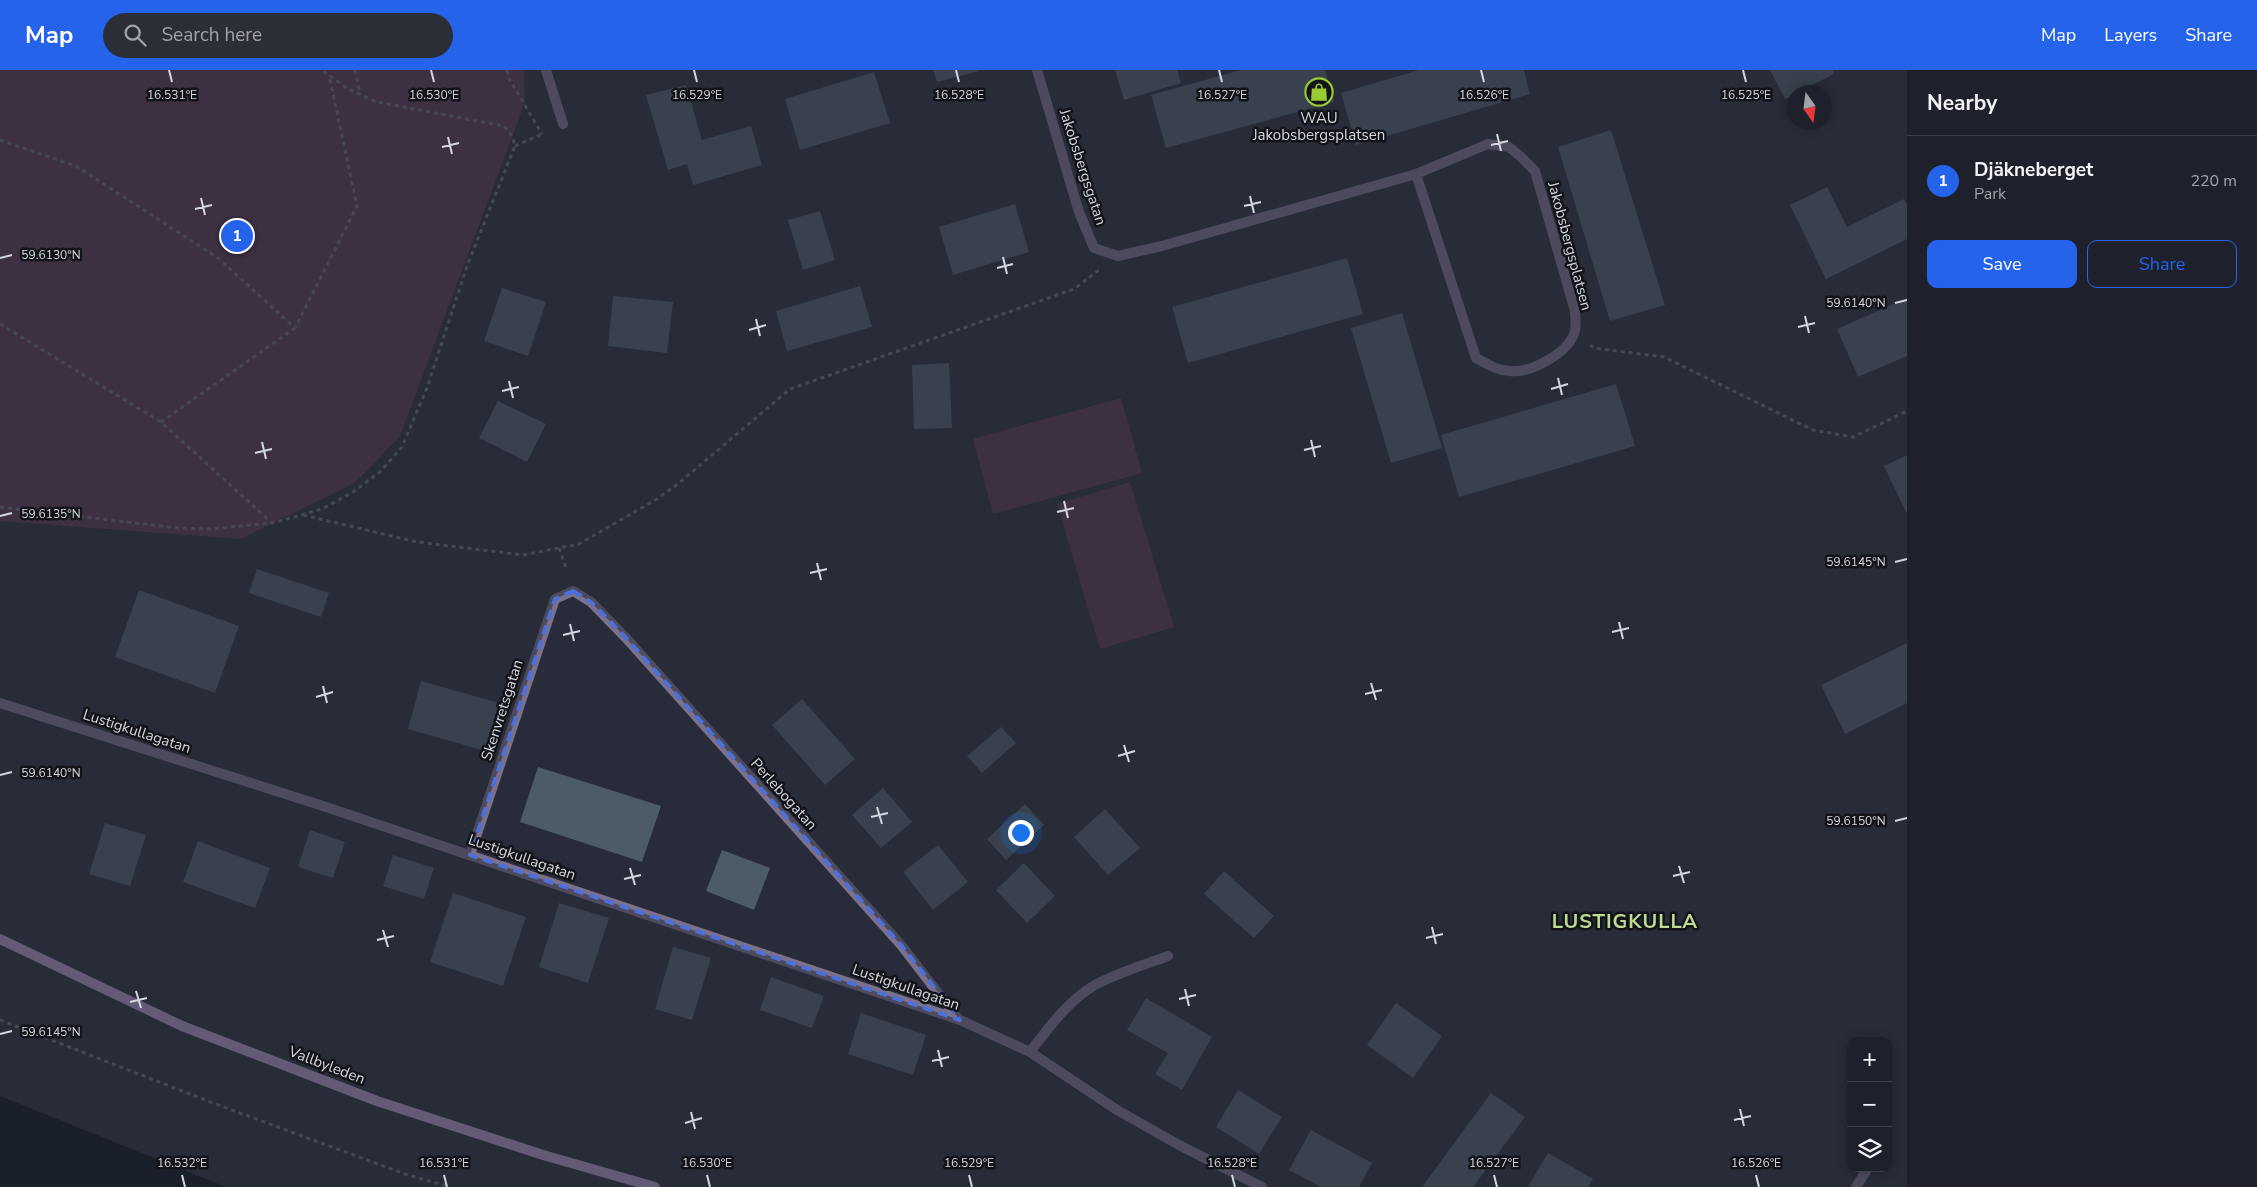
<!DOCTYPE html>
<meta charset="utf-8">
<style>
body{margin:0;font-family:"Nunito Sans",sans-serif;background:#2b2d37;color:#f1f3f6}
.controls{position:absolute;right:15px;bottom:15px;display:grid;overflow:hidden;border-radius:10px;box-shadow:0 2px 12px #0003}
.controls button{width:45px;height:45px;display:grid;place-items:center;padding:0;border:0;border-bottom:1px solid #3c3e47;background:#1e202b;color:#f1f3f6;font:25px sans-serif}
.compass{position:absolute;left:1787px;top:15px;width:45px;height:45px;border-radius:50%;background:#1e202b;box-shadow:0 2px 12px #0003;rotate:166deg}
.you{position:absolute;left:1020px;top:762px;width:18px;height:18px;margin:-12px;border:4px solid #fff;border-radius:50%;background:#1a73e8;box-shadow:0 0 0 8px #1a73e833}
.badge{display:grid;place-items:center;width:32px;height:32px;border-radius:50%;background:#2563eb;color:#fff;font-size:16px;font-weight:700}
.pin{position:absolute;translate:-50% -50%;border:2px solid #fff;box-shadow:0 1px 5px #0006}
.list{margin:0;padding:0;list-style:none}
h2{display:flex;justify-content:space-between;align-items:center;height:65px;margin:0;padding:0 20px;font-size:21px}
h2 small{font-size:16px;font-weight:400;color:#a1a3a9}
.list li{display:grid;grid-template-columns:32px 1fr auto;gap:15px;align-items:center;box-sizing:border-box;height:90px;padding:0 20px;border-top:1px solid #3c3e47}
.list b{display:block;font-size:19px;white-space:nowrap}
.list p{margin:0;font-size:16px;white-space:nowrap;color:#a1a3a9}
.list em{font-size:16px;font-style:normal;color:#a1a3a9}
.actions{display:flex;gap:10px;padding:15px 20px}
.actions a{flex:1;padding:11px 0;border:1px solid #2563eb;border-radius:10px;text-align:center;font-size:18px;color:#2563eb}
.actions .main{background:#2563eb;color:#fff}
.icon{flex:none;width:28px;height:28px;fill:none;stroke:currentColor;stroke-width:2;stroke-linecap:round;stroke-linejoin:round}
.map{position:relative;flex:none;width:1907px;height:1117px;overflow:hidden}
header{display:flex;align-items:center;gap:30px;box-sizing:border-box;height:70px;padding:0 25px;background:#2563eb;color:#fff}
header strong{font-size:24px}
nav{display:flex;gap:28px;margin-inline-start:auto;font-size:18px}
.search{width:350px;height:45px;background:#2b2d37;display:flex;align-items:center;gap:12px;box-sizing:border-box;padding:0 18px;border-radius:28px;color:#a1a3a9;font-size:19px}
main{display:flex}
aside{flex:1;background:#1e202b}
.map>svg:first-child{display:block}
.green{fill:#56364e}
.water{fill:#071317}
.building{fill:#4d5b67}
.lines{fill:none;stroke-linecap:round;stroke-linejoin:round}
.path{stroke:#686b77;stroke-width:3;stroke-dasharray:4 4;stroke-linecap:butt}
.minor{stroke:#7c708b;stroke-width:10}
.secondary{stroke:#aa96c1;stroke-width:10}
.marked{fill:none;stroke:#4b70da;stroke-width:4;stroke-dasharray:10 6;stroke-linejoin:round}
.ticks{fill:none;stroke:#d4d7e0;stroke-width:2}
.labels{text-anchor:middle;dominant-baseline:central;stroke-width:5;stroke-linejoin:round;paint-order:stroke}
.poi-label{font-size:15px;fill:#d4d7e0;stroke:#13141a}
.street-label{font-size:15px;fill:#d4d7e0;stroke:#13141a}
.district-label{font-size:20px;font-weight:bold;letter-spacing:1px;fill:#bedb93;stroke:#13141a}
.ticks-label{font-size:12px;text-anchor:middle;fill:#d4d7e0;stroke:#13141a;stroke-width:5;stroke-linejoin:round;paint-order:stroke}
</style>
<header>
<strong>Map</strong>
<div class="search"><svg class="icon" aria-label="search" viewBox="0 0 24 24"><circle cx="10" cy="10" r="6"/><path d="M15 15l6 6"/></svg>Search here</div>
<nav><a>Map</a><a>Layers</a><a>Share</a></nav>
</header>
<main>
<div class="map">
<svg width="1907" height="1117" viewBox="0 0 1907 1117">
<rect width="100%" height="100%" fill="#282b39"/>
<path class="green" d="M0 0H524L525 32 400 366 355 413 241 469 0 451Z
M1121 328 1142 403 993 444 973 369Z
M1130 412 1174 557 1100 579 1057 434Z"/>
<path class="water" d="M0 1026 226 1117H0Z"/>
<path class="building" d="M933 0H979V1L937 12Z
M1115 0H1177L1181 13 1124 30Z
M1241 0H1325L1334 32 1166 78 1151 25Z
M1419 0H1524L1530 24 1356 75 1341 23Z
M1770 0H1833L1834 4 1798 22H1794V25L1785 29Z
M874 2 890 53 800 80 785 29Z
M686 15 702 70 751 56 762 95 693 115 687 94 668 100 646 25Z
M1611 60 1665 235 1610 251 1558 77Z
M1827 117 1847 157 1904 129 1907 135V169L1826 209 1790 135Z
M1015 134 1029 182 953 205 939 157Z
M820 141 835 190 803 200 788 150Z
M1347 188 1363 244 1188 293 1172 237Z
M860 216 872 257 787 281 776 241Z
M502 218 546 232 528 286 484 271Z
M613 226 673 232 667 283 608 276Z
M1907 228V286L1858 307 1837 259Z
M1402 243 1442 378 1391 393 1351 258Z
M949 293 952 358 914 359 912 295Z
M1616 314 1635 376 1459 427 1441 365Z
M498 331 546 354 527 392 479 368Z
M1907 385V444L1884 396Z
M257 499 329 523 321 547 249 523Z
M139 520 239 556 215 623 115 587Z
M1907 573V633L1845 664 1821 615Z
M421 611 499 633 485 681 408 659Z
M802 629 855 689 825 715 772 655Z
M1001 657 1016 673 982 703 967 686Z
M538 697 661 736 642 792 520 752Z
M883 718 912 752 881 778 852 745Z
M1025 734 1044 755 1006 790 987 769Z
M1105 739 1140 778 1108 805 1074 767Z
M105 753 146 765 130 816 89 804Z
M310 760 345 772 333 808 298 797Z
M198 771 270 798 255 838 183 812Z
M938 775 968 812 933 840 903 802Z
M722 780 770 798 754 840 706 821Z
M393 785 434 798 424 829 383 816Z
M1024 793 1055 826 1027 853 996 820Z
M1224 801 1274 846 1254 868 1204 824Z
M453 823 526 847 503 916 430 892Z
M559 833 609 848 588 913 539 897Z
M673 877 711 888 692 950 655 939Z
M771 907 824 926 812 958 760 940Z
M1146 928 1212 967 1182 1020 1155 1004 1168 983 1127 960Z
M1396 933 1442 966 1413 1008 1367 975Z
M861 943 926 965 913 1005 848 984Z
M1238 1020 1282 1047 1259 1084 1216 1057Z
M1491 1023 1525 1047 1473 1117H1422Z
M1311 1060 1372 1093 1359 1117H1321L1289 1100Z
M1548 1083 1593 1109 1588 1117H1528Z"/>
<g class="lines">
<path class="path" d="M355 0 360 24
M507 0 508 7 542 64
M0 70 76 96 218 188 295 258 357 136 329 5
M515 76 542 64
M0 254 161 352 272 453
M1590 275 1594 278 1664 287 1813 360 1853 367 1907 341
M161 352 295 258
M0 437 178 458 210 459 272 453 302 445 324 438 353 422 380 402 402 377 427 318 467 196 515 76 512 66 504 56 377 32 348 19 322 0
M303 445 417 472 523 485 579 474 657 429 679 413 790 319 1074 219 1099 200
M559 478 567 501
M0 950 213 1033 405 1104 450 1117"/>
<path class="minor" d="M546 0 563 54
M1037 0 1079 142 1094 178 1118 186 1162 176 1416 104 1476 288C1487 294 1496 300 1509 301 1530 304 1566 284 1574 264 1577 258 1575 248 1575 241L1535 101 1521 87 1509 77 1488 74 1416 104
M0 633 320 735 960 950 1030 982 1117 1040 1179 1075 1262 1117
M470 785 555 529 573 521 591 532 626 568 901 875 959 950
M1030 982C1049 957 1068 931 1095 915 1117 903 1144 895 1168 886
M1856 1117 1868 1098"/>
<path class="secondary" d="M0 869 182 956 377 1031 543 1085 655 1117"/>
</g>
<path d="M0 0H1907V1117H0ZM573 521 591 532 626 568 901 875 960 950 470 785 555 529Z" fill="#282b39" fill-opacity=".55" fill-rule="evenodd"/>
<path class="marked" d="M573 521 591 532 626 568 901 875 960 950 470 785 555 529Z"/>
<path class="ticks" d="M169 0 172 12M431 0 434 12M694 0 697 12M956 0 959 12M1219 0 1222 12M1481 0 1484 12M1743 0 1746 12M1497 64 1501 81M448 67 452 84M1491 75 1508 71M442 77 459 73M1250 126 1254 143M201 128 205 145M1244 136 1261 132M195 139 212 135M1003 187 1007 204M0 188 12 185M997 198 1013 194M1895 233 1907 230M1805 246 1809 263M756 249 760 266M1798 257 1815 253M749 260 766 255M1558 308 1562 325M509 311 513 328M1551 319 1568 314M502 321 519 317M1311 370 1315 387M262 372 266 389M1304 380 1321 376M255 383 272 379M1064 431 1068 448M1057 442 1074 438M0 446 12 443M1895 492 1907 489M817 493 821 510M810 503 827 499M1619 552 1623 569M570 554 574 571M1612 562 1629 558M563 565 580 561M1371 613 1376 630M323 616 327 633M1365 624 1382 620M316 627 333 622M1124 675 1129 692M1118 686 1135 681M0 705 12 702M877 737 882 754M871 747 888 743M1895 751 1907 748M1679 796 1684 813M630 798 635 815M1673 806 1690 802M624 809 641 805M1432 857 1436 874M383 860 388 877M1426 868 1443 864M377 870 394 866M1185 919 1189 936M136 921 141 938M1179 929 1196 925M130 932 147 928M0 964 12 961M938 980 942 997M932 991 949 987M1740 1039 1744 1056M691 1042 695 1059M1734 1050 1751 1046M685 1053 702 1048M182 1105 185 1117M444 1105 447 1117M707 1105 710 1117M969 1105 972 1117M1232 1105 1235 1117M1494 1105 1497 1117M1756 1105 1759 1117"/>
<defs>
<g id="shop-ring" transform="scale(1.4375)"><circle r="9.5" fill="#13141a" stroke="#9bcb33" stroke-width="1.5"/><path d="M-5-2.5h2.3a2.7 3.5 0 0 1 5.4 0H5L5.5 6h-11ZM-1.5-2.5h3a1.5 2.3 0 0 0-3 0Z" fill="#9bcb33"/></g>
</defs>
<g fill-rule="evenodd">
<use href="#shop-ring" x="1319" y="22"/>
</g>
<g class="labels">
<g class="poi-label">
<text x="1319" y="48">WAU<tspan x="1319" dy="17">Jakobsbergsplatsen</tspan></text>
</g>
<g class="street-label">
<text transform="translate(1083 97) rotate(72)">Jakobsbergsgatan</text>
<text transform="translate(1570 176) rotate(75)">Jakobsbergsplatsen</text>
<text transform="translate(502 640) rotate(-72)">Skenvretsgatan</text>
<text transform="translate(137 661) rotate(18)">Lustigkullagatan</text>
<text transform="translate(784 724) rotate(48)">Perlebogatan</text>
<text transform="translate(522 787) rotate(19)">Lustigkullagatan</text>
<text transform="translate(906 917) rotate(19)">Lustigkullagatan</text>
<text transform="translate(327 995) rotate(21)">Vallbyleden</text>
</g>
<g class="district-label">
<text x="1625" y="851">LUSTIGKULLA</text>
</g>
</g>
<g class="ticks-label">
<text x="172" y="29">16.531°E</text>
<text x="959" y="29">16.528°E</text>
<text x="1222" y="29">16.527°E</text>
<text x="434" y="29">16.530°E</text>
<text x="697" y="29">16.529°E</text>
<text x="1484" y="29">16.526°E</text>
<text x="1746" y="29">16.525°E</text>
<text x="51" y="189">59.6130°N</text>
<text x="1856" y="237">59.6140°N</text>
<text x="51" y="448">59.6135°N</text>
<text x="1856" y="496">59.6145°N</text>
<text x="51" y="707">59.6140°N</text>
<text x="1856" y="755">59.6150°N</text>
<text x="51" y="966">59.6145°N</text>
<text x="182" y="1097">16.532°E</text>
<text x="444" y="1097">16.531°E</text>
<text x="707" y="1097">16.530°E</text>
<text x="969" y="1097">16.529°E</text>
<text x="1232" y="1097">16.528°E</text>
<text x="1494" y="1097">16.527°E</text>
<text x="1756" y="1097">16.526°E</text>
</g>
</svg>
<div class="controls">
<button>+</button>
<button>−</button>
<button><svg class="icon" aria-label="layers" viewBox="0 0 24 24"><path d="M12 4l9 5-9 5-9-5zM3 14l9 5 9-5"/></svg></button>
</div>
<svg class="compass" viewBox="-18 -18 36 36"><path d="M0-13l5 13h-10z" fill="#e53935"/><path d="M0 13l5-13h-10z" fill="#a1a3a9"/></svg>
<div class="you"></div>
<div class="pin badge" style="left:237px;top:166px">1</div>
</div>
<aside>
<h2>Nearby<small></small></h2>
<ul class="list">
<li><span class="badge">1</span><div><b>Djäkneberget</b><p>Park</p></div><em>220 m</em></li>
</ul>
<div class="actions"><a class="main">Save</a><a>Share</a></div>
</aside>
</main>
